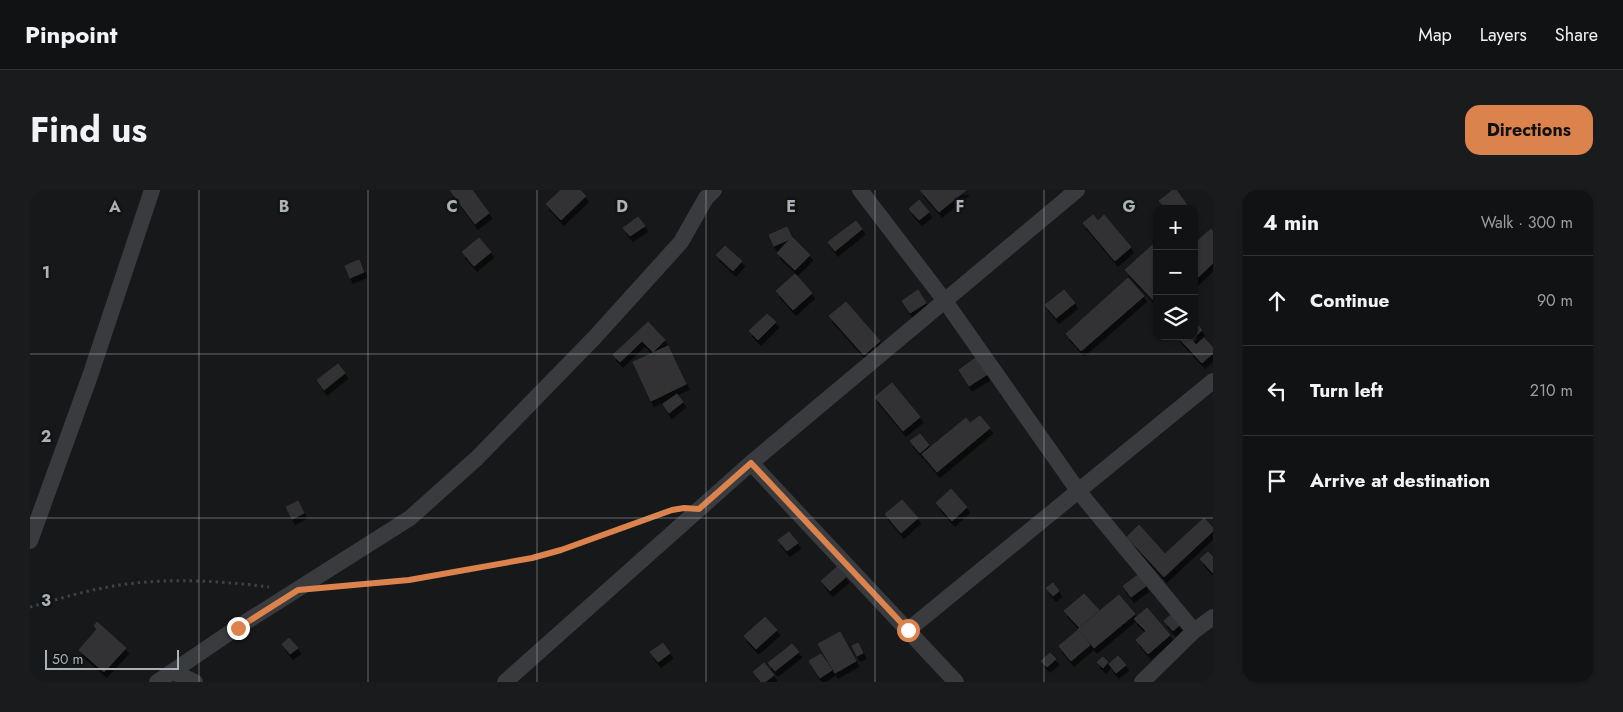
<!DOCTYPE html>
<meta charset="utf-8">
<style>
body{margin:0;font-family:Jost,sans-serif;background:#1a1b1c;color:#f1f3f6}
.controls{position:absolute;right:15px;top:15px;display:grid;overflow:hidden;border-radius:10px;box-shadow:0 1px 4px #0004}
.controls button{width:45px;height:45px;display:grid;place-items:center;padding:0;border:0;border-bottom:1px solid #303233;background:#111213;color:#f1f3f6;font:25px sans-serif}
.scale{position:absolute;left:15px;bottom:12px;width:134px;box-sizing:border-box;padding-left:5px;border:2px solid #abb2b7;border-top:0;font-size:14px;line-height:18px;white-space:nowrap;color:#abb2b7;-webkit-text-stroke:4px #121314;paint-order:stroke}
.stop{position:absolute;width:15px;height:15px;margin:-11px;border:4px solid #db824d;border-radius:50%;background:#fff}
.stop.end{background:#db824d;border-color:#fff;box-shadow:0 1px 5px #0008}
.list{margin:0;padding:0;list-style:none}
h2{display:flex;justify-content:space-between;align-items:center;height:65px;margin:0;padding:0 20px;font-size:21px}
h2 small{font-size:16px;font-weight:400;color:#9c9ea0}
.list li{display:grid;grid-template-columns:32px 1fr auto;gap:15px;align-items:center;box-sizing:border-box;height:90px;padding:0 20px;border-top:1px solid #303233}
.list b{display:block;font-size:19px;white-space:nowrap}
.list em{font-size:16px;font-style:normal;color:#9c9ea0}
.icon{flex:none;width:28px;height:28px;fill:none;stroke:currentColor;stroke-width:2;stroke-linecap:round;stroke-linejoin:round}
.map{position:relative;flex:none;width:1183px;height:492px;overflow:hidden;border-radius:15px}
header{display:flex;align-items:center;gap:30px;box-sizing:border-box;height:70px;padding:0 25px;background:#111213;border-bottom:1px solid #303233}
header strong{font-size:24px}
nav{display:flex;gap:28px;margin-inline-start:auto;font-size:18px}
.intro{display:flex;align-items:center;justify-content:space-between;box-sizing:border-box;height:120px;padding:0 30px}
h1{margin:0;font-size:35px}
.button{padding:12px 22px;border-radius:15px;background:#db824d;color:#111;font-size:18px;font-weight:700}
main{display:flex;gap:30px;padding:0 30px}
aside{flex:1;background:#111213;border-radius:15px;box-shadow:0 1px 4px #0004}
.map>svg:first-child{display:block}
.building{fill:#333335;stroke:#323335;filter:url(#shadow)}
.lines{fill:none;stroke-linecap:round;stroke-linejoin:round}
.path{stroke:#3f4244;stroke-width:3;stroke-dasharray:2.5 4;stroke-linecap:butt}
.street{stroke:#393b3e;stroke-width:16}
.route{stroke:#db824d;stroke-width:6}
.grid{fill:none;stroke:#abb2b7;stroke-width:1;stroke-opacity:0.55}
.grid-label{font-size:16px;text-anchor:middle;font-weight:bold;fill:#abb2b7;stroke:#121314;stroke-width:5;stroke-linejoin:round;paint-order:stroke}
</style>
<header>
<strong>Pinpoint</strong>
<nav><a>Map</a><a>Layers</a><a>Share</a></nav>
</header>
<div class="intro"><h1>Find us</h1><a class="button">Directions</a></div>
<main>
<div class="map">
<svg width="1183" height="492" viewBox="0 0 1183 492">
<defs>
<filter id="shadow"><feDropShadow dx="3" dy="5.5" stdDeviation="0" flood-color="#0009"/></filter>
</defs>
<rect width="100%" height="100%" fill="#171819"/>
<path class="building" d="M420 0H442L459 23 445 34Z
M531 0H550L556 6 531 30 516 14Z
M890 0H936L909 22Z
M1143 0H1146L1160 19H1136L1129 11Z
M889 10 899 22 889 30 879 19Z
M1063 25 1068 31 1074 25 1101 57 1085 71 1053 33Z
M608 27 615 36 600 46 593 38Z
M826 31 832 39 805 61 798 52Z
M757 37 762 48 744 56 739 45Z
M1181 39 1183 42V73L1164 91V54Z
M762 47 780 65 765 80 747 63Z
M449 48 461 62 444 76 432 62Z
M1127 51V114L1095 80Z
M695 56 712 71 703 81 686 65Z
M329 70 334 82 320 88 315 76Z
M765 84 782 103 763 120 746 101Z
M1098 88 1114 106 1051 161 1036 144Z
M888 100 896 113 880 123 872 111Z
M1034 100 1045 113 1026 128 1015 115Z
M816 112 850 151 834 165 799 126Z
M737 124 746 132 728 150 719 141Z
M1164 131 1172 140 1162 150 1166 155 1174 148 1183 158V163L1172 173 1147 146H1164Z
M618 132 635 150 623 162 612 151 590 172 583 165Z
M638 156 656 194 621 211 603 172Z
M947 167 958 184 939 196 929 180Z
M308 174 315 183 294 200 287 190Z
M862 193 890 227 873 241 845 207Z
M647 204 653 212 639 223 633 214Z
M950 226 960 238 907 282 892 264 936 228 940 233Z
M890 244 899 255 890 263 880 251Z
M921 299 937 317 922 331 906 313Z
M872 310 888 328 871 343 855 324Z
M268 311 274 323 262 329 256 317Z
M1174 328 1183 338V341L1134 387 1097 347 1109 335 1135 364Z
M759 342 768 353 757 361 748 350Z
M1178 362 1183 367V383L1170 369Z
M807 377 816 387 800 401 791 391Z
M1108 385 1116 396 1101 407 1093 396Z
M1023 393 1029 401 1023 406 1016 398Z
M1054 404 1069 420 1049 437 1034 421Z
M1089 405 1105 424 1064 458 1048 439Z
M1117 418 1140 445 1118 464 1106 450 1116 441 1104 429Z
M1143 423 1152 433 1143 441 1134 431Z
M735 427 747 440 726 459 714 446Z
M67 432 96 458 74 482 49 460 67 439 64 436Z
M1048 440 1060 455 1041 471 1029 456Z
M810 442 826 471 805 483 788 454Z
M259 448 268 458 260 464 252 454Z
M633 453 640 463 628 472 620 462Z
M828 453 833 463 827 466 822 456Z
M762 454 769 462 745 481 738 473Z
M1020 463 1026 469 1017 477 1011 471Z
M791 464 802 480 790 488 779 471Z
M1088 466 1096 475 1086 483 1079 474Z
M1073 467 1078 472 1073 478 1067 472Z
M734 473 744 485 735 492H731L723 482Z"/>
<g class="lines">
<path class="path" d="M302 397C378 390 455 382 528 361 567 350 604 331 643 320
M0 417C32 408 64 398 97 394 144 388 192 391 239 397"/>
<path class="street" d="M830 0 915 111 1049 302 1164 441
M721 273 926 492
M0 351 60 186 122 0
M878 440 1183 191
M143 482 165 492
M127 492 208 437 380 328 447 268 565 147 651 52 676 8 684 0
M475 492 721 273 1047 0
M1112 492 1164 441 1183 427"/>
</g>
<g class="lines">
<path class="route" d="M208 438 268 400 379 390 502 368 531 360 642 320 654 318 669 319 721 273 878 440"/>
</g>
<path class="grid" d="M169 0V492M338 0V492M507 0V492M676 0V492M845 0V492M1014 0V492M0 164H1183M0 328H1183"/>
<g class="grid-label">
<text x="85" y="22">A</text>
<text x="254" y="22">B</text>
<text x="422" y="22">C</text>
<text x="592" y="22">D</text>
<text x="761" y="22">E</text>
<text x="930" y="22">F</text>
<text x="1099" y="22">G</text>
<text x="16" y="88">1</text>
<text x="16" y="252">2</text>
<text x="16" y="416">3</text>
</g>
</svg>
<div class="controls">
<button>+</button>
<button>−</button>
<button><svg class="icon" aria-label="layers" viewBox="0 0 24 24"><path d="M12 4l9 5-9 5-9-5zM3 14l9 5 9-5"/></svg></button>
</div>
<div class="scale">50 m</div>
<div class="stop" style="left:878px;top:440px"></div>
<div class="stop end" style="left:208px;top:438px"></div>
</div>
<aside>
<h2>4 min<small>Walk · 300 m</small></h2>
<ul class="list">
<li><svg class="icon" aria-label="ahead" viewBox="0 0 24 24"><path d="M12 20V5M6 11l6-6 6 6"/></svg><div><b>Continue</b></div><em>90 m</em></li>
<li><svg class="icon" aria-label="left" viewBox="0 0 24 24"><path d="M17 20v-9H6M10 6l-5 5 5 5"/></svg><div><b>Turn left</b></div><em>210 m</em></li>
<li><svg class="icon" aria-label="arrive" viewBox="0 0 24 24"><path d="M6 21V4h12l-3 4 3 4H6"/></svg><div><b>Arrive at destination</b></div></li>
</ul>
</aside>
</main>
